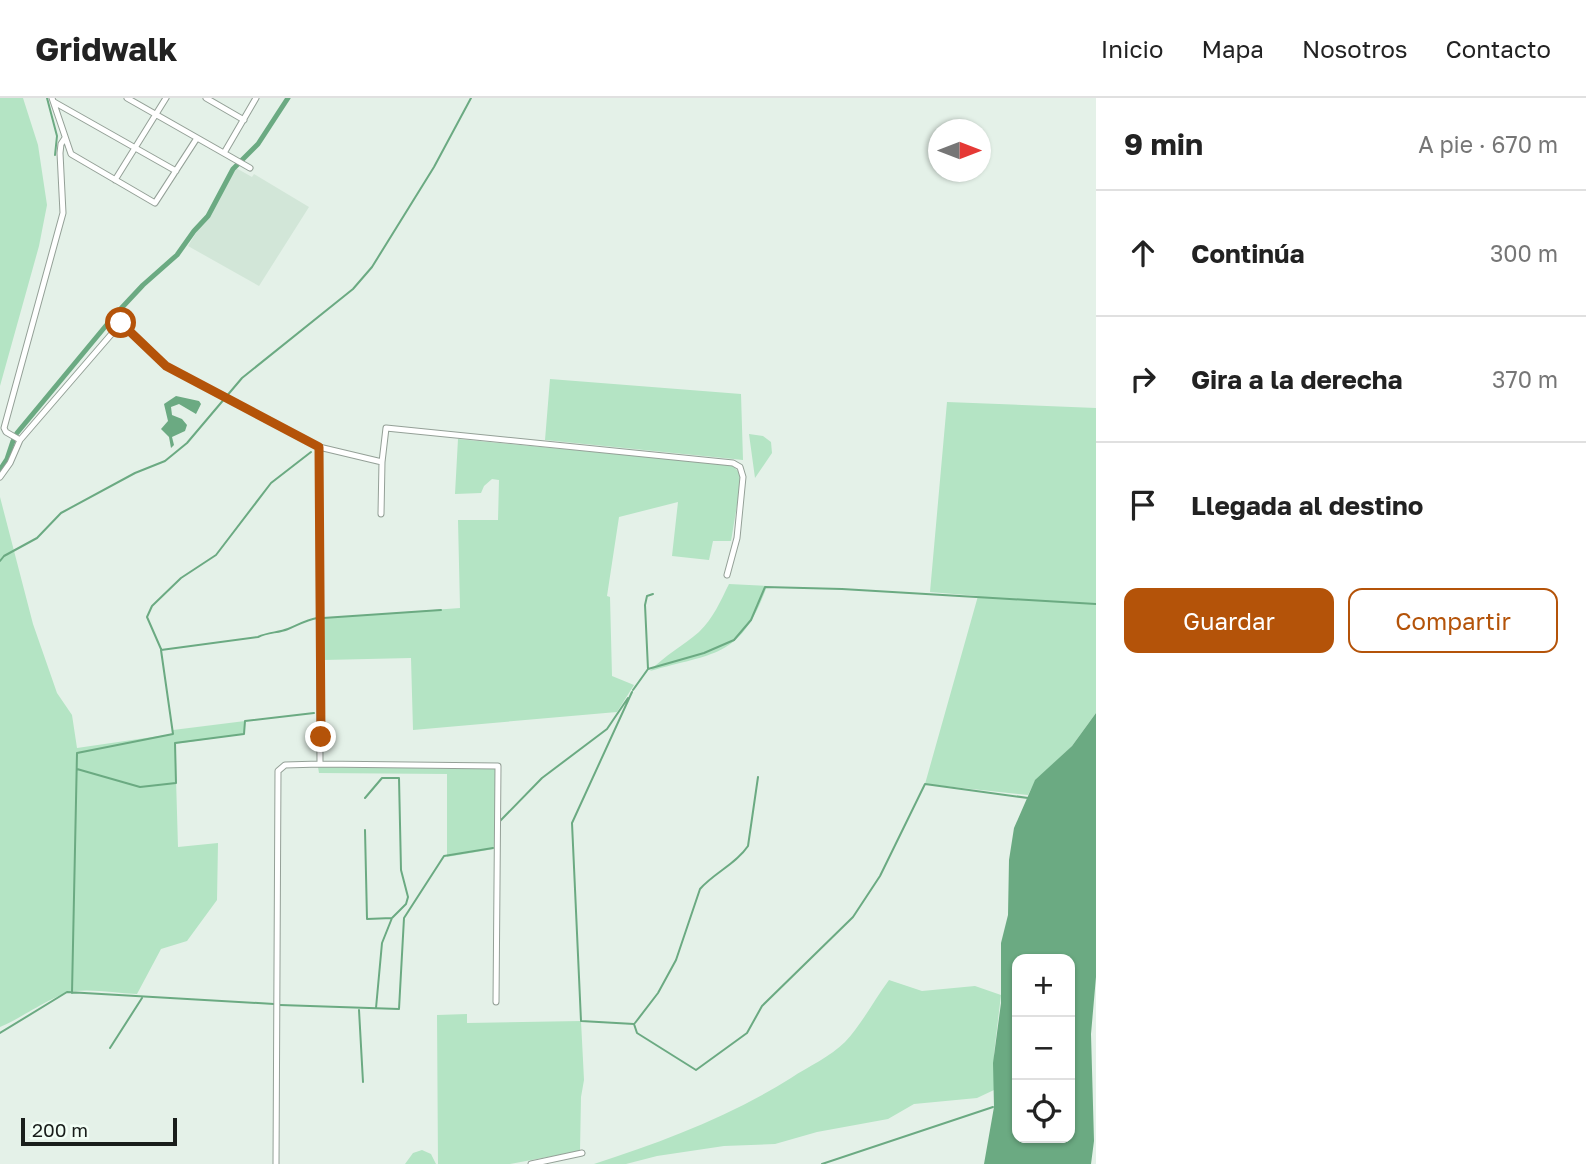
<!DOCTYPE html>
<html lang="es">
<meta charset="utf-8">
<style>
body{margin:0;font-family:"Golos Text",sans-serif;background:#f6f6f6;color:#222}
.controls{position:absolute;right:21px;bottom:21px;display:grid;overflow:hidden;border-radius:14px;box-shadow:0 2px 5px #0004}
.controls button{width:63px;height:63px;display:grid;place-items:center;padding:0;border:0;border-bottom:2px solid #e0e0e0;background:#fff;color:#222;font:35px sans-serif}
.compass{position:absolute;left:928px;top:21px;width:63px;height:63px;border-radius:50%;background:#fff;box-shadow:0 2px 5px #0004;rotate:90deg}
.scale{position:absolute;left:21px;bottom:18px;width:156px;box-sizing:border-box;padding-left:7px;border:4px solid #191e1b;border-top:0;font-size:19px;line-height:24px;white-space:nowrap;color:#191e1b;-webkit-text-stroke:5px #f1fef5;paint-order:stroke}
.stop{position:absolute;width:21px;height:21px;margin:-16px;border:5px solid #b45309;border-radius:50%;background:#fff}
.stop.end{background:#b45309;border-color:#fff;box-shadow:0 2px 7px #0008}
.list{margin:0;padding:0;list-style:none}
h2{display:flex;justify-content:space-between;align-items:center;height:91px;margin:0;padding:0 28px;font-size:30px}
h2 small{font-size:23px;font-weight:400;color:#767676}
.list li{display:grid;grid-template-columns:46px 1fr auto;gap:21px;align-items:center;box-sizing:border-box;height:126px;padding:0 28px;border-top:2px solid #e0e0e0}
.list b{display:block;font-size:26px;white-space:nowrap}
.list em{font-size:23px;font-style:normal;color:#767676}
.actions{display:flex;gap:14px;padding:21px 28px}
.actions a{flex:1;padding:16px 0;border:2px solid #b45309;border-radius:14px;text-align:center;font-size:24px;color:#b45309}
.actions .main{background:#b45309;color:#fff}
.icon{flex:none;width:38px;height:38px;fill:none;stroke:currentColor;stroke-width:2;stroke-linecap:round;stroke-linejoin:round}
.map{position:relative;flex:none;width:1096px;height:1066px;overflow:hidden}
header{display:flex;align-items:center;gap:42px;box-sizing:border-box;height:98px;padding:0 35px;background:#fff;border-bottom:2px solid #e0e0e0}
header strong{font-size:33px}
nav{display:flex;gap:38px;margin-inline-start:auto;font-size:24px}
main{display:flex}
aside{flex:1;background:#fff}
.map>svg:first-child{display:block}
.built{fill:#d2e6d8}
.green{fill:#b4e4c4}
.water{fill:#6baa82;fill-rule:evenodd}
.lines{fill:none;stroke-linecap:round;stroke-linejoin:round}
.stream{stroke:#6baa82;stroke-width:2}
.canal{stroke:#6baa82;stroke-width:5}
.minor-casing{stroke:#94a097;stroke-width:7}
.minor{stroke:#fff;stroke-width:5}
.route{stroke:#b45309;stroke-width:9}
</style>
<header>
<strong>Gridwalk</strong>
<nav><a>Inicio</a><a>Mapa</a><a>Nosotros</a><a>Contacto</a></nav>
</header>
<main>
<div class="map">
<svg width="1096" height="1066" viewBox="0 0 1096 1066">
<rect width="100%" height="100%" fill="#e4f1e8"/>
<path class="built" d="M236 70 252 79 254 76 309 109 259 188 188 148Z"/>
<path class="green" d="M0 0H23L38 47 47 107 39 148 0 288Z
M550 281 741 296 743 362 545 342Z
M947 304 1096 310V615L1072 648 1035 683 1028 697 925 686 978 498 930 494Z
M749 336 763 338 771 344 772 355 755 380Z
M458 341 732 367 739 374 741 383 731 443H713L709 462 672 458 678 404 619 419 607 498 610 499 612 578 634 587 617 614 413 632 411 560 324 562V520L460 510 458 422H498L499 382 492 381 484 388 481 395 455 396Z
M0 399 33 526 57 595 72 617 77 650 173 636V632L245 623 244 636 175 646 178 749 218 745 217 802 187 843 161 851 137 896C117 895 95 891 75 893 54 896 22 920 0 929Z
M729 486 767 488C741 560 716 554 650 573 665 557 683 548 699 534 713 521 721 502 729 486Z
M318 669 496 671 494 751 447 759V676L319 675Z
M889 882 922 893 975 888 1001 897 994 956V992L977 1000 914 1006 888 1021 817 1034 775 1046 724 1048 657 1058 626 1066H594C662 1044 731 1018 791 980 809 968 830 959 845 944 862 926 874 902 889 882Z
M467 916V925L581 923 584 982 581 999 580 1053 510 1066H438L437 917Z
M422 1052 431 1056 436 1066H405L413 1055Z"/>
<path class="water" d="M176 298 199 303 201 306 196 316 179 306 171 309 172 317 182 321 187 327 185 333 172 339 174 347 171 350 169 339 161 331 168 323 164 306Z
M1096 615V879L1091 936 1094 1043 1091 1066H984L994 1009 993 965 1001 905V845L1008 817 1009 762 1014 730 1035 682 1072 648ZM1017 861H1070V1040H1017Z"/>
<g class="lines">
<path class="stream" d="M47 0 57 38 55 57
M0 463 4 458 37 440 61 415 135 375 165 363 187 345 242 280 353 191 372 169 434 69 471 0
M323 520 441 512
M161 551 147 519 152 508 181 480 216 457 271 385 311 354
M648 571 645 507 647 498 653 496
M633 592 648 571 704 555 734 542 751 522 765 489 842 491 1096 506
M632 594 572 725 581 923 634 926 637 935 696 972 747 935 762 908 853 819 880 778 925 686 1028 700
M77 671 140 689 176 685 175 645 244 636 245 623 314 615
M365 700 382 680H399L401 772 408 799 406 806 392 820 382 845 376 910
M500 723 542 680 607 631 628 600
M365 732 367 821 392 820
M72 895 77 655 173 636 161 552 258 539C268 534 278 535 288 531 298 527 306 522 317 520
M280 907 399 911 404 820 444 758 493 750
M359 912 363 984
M635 925 658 895 676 862 700 791C714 775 736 766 748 748L758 679
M0 935 67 894 274 906
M110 950 142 900
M822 1066 993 1009"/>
<path class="canal" d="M17 335 114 218 143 187 177 157 194 133 208 118 233 71 258 46 288 0
M0 372 7 361 13 343"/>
<g class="minor-casing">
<path id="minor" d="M52 0 71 56 155 105 197 40
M127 0 250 70
M206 0 244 22
M54 4 176 73
M224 55 256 0
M115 82 166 0
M20 342 6 334 4 330 63 115 60 55 61 46 65 40
M319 349 382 364 381 416
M382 364 386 330 733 365 740 369 743 379 737 440 727 477
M0 379 10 365 20 342 121 225 166 268 319 349 320 666 498 668 496 904
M276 1066 278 673 285 667 320 666
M531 1066 582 1055"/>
</g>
<use href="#minor" class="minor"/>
</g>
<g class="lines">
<path class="route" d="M121 225 166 268 319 349 321 639"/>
</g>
</svg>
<div class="controls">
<button>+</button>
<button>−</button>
<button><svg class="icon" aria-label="locate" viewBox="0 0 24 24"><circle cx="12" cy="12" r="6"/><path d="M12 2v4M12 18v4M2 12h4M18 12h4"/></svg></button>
</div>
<svg class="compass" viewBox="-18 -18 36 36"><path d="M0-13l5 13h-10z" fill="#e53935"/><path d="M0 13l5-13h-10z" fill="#767676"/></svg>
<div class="scale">200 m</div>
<div class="stop" style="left:121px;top:225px"></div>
<div class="stop end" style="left:321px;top:639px"></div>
</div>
<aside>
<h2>9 min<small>A pie · 670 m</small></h2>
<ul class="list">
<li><svg class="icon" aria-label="ahead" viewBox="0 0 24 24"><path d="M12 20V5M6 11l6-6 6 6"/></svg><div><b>Continúa</b></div><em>300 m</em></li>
<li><svg class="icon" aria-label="right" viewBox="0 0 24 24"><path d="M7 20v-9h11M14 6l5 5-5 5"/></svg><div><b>Gira a la derecha</b></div><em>370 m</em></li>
<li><svg class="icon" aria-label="arrive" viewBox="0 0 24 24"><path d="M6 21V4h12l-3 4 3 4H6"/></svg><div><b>Llegada al destino</b></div></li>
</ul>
<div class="actions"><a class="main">Guardar</a><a>Compartir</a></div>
</aside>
</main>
